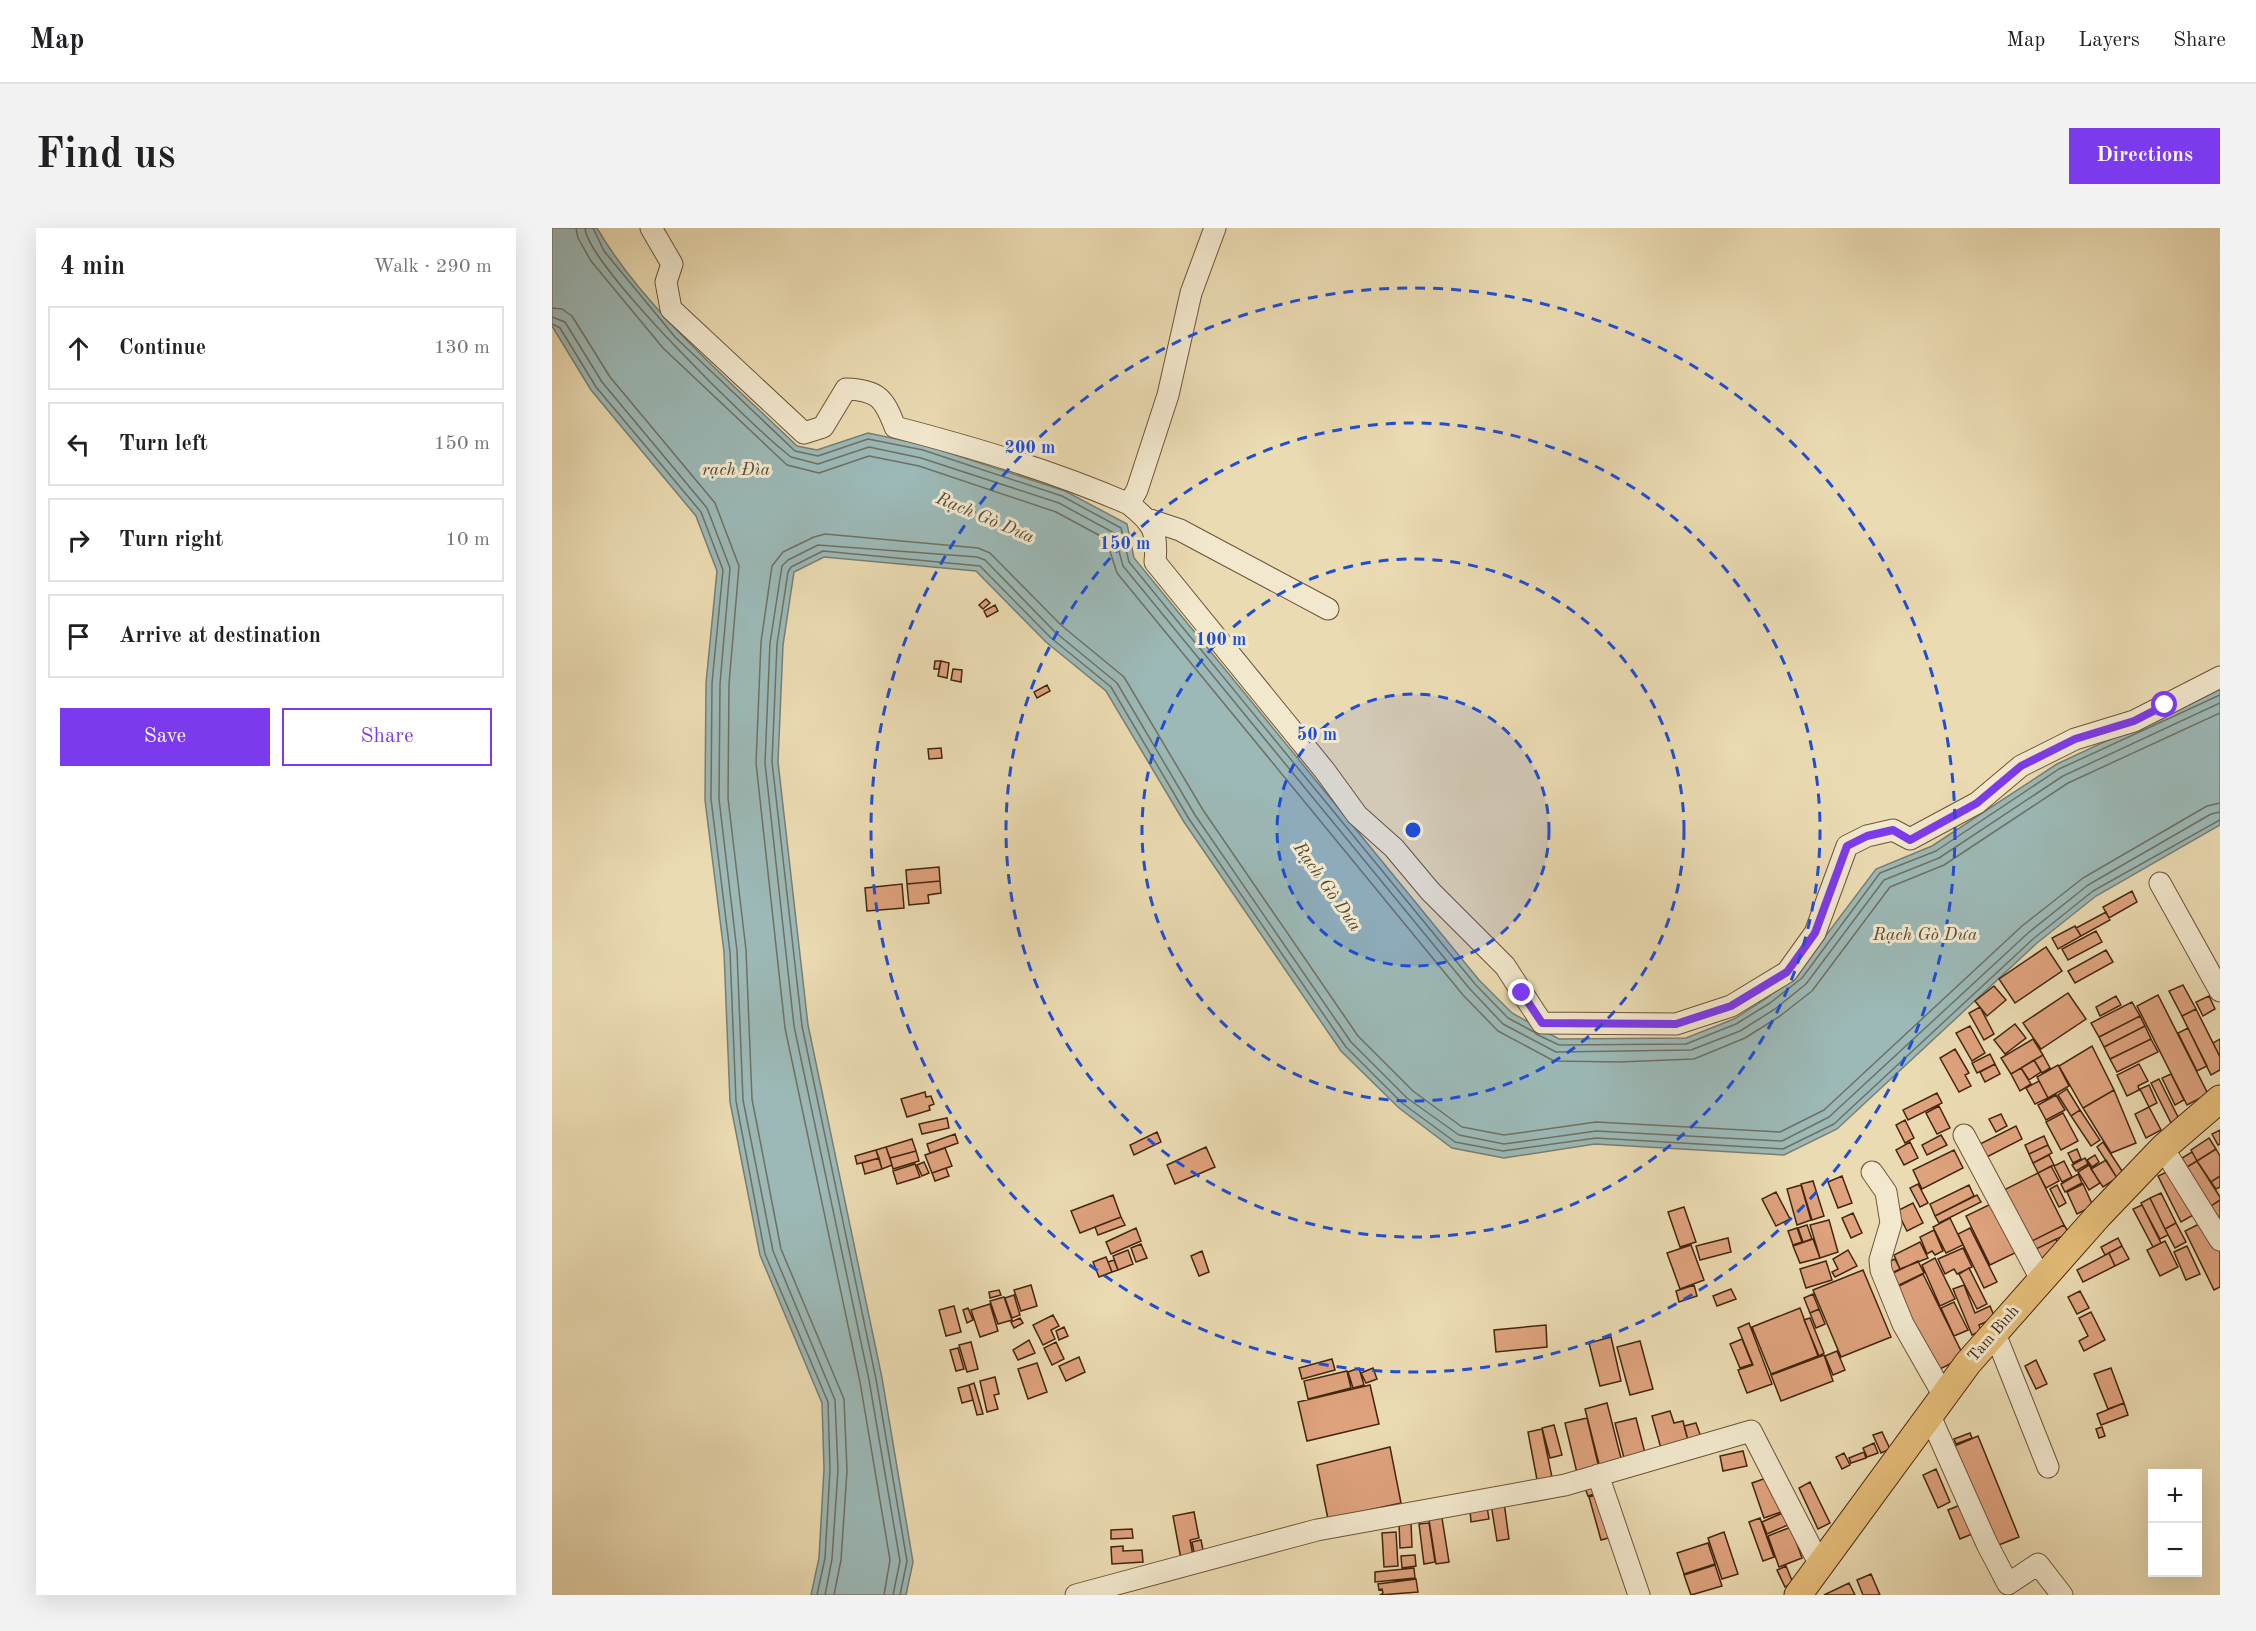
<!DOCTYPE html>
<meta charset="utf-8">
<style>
body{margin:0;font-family:"Old Standard TT",serif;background:#f2f2f2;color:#202124}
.controls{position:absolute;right:18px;bottom:18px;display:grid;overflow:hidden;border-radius:0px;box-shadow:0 6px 24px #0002}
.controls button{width:54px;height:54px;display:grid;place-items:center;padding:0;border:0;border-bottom:2px solid #e0e0e0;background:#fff;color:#202124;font:30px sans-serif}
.stop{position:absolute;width:18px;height:18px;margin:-14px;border:4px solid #7c3aed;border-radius:50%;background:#fff}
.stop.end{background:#7c3aed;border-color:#fff;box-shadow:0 2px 6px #0008}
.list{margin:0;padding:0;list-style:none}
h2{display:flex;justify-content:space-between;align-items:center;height:78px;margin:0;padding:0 24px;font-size:26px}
h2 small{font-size:20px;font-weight:400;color:#757577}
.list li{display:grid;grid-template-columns:39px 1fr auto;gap:18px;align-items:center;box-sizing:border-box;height:84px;margin:0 12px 12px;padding:0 12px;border:2px solid #e0e0e0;border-radius:0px}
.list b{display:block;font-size:22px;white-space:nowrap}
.list em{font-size:20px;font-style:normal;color:#757577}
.actions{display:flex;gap:12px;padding:18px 24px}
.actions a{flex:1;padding:14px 0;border:2px solid #7c3aed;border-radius:0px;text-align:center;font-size:21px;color:#7c3aed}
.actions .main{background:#7c3aed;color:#fff}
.icon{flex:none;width:33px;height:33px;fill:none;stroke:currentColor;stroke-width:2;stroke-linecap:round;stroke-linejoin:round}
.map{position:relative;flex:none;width:1668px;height:1367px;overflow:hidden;border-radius:0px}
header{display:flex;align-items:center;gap:36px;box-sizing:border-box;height:84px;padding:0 30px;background:#fff;border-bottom:2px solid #e0e0e0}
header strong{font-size:28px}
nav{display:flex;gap:33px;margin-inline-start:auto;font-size:21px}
.intro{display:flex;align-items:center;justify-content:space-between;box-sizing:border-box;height:144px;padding:0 36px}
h1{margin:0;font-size:42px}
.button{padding:15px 27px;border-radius:0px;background:#7c3aed;color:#fff;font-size:21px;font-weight:700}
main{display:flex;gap:36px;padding:0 36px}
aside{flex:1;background:#fff;border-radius:0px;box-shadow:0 6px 24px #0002}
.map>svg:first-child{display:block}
.water{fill:#9cb9b7;stroke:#797e73;stroke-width:1.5}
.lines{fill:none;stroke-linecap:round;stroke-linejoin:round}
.shore{stroke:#707062;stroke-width:1.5}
.building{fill:#dea27d;stroke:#44260e;stroke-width:1.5}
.minor-casing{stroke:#6e5337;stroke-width:23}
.major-casing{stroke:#44260e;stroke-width:29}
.minor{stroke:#f2e8cd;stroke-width:21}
.major{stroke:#e6be79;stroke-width:27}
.route{stroke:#7c3aed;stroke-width:8}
.ring{fill:none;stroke:#1d4ed8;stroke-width:3;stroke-dasharray:10 8}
.labels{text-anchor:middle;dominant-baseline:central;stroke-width:6;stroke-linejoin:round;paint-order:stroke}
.street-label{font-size:16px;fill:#44260e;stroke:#f2e8cd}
.water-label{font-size:18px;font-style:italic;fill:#5a4b38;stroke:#f2e8cd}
.centre{fill:#1d4ed8;stroke:#f2e8cd;stroke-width:3}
.ring-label{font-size:18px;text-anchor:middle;font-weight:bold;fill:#1d4ed8;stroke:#f2e8cd;stroke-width:6;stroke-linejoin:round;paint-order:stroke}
</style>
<header>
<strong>Map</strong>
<nav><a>Map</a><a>Layers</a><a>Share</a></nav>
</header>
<div class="intro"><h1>Find us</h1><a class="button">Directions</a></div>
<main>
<aside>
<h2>4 min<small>Walk · 290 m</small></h2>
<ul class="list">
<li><svg class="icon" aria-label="ahead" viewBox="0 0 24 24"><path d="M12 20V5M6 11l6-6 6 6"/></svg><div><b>Continue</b></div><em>130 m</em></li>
<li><svg class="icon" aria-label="left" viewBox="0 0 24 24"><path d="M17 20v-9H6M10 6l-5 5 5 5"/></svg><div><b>Turn left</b></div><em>150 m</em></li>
<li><svg class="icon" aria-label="right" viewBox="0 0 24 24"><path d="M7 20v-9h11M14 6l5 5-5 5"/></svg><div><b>Turn right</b></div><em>10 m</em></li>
<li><svg class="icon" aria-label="arrive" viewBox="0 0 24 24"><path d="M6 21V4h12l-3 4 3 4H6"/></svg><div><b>Arrive at destination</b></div></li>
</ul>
<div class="actions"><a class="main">Save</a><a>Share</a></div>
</aside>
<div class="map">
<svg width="1668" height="1367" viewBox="0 0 1668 1367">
<rect width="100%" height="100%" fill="#ebdbb2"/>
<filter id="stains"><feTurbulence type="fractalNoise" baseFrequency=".00333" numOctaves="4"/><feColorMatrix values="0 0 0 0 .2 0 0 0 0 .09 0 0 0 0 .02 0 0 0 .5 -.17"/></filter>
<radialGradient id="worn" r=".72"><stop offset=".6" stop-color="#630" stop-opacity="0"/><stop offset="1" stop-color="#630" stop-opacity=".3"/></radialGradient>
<path class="water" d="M0 0H45C92 81 178 153 245 218L265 222 316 205 373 217 513 263 575 296 582 330 927 752 960 785 1007 811 1134 810 1182 791 1215 770 1245 746 1324 641 1380 618 1505 536 1668 460V597L1544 668 1485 715 1285 901 1232 927 1043 916 952 930 900 920 847 880 789 823 632 594 554 463 494 414 424 343 272 329 242 344 231 417 226 534 256 797 330 1150 361 1334 354 1367H259L267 1330 272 1241 270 1175 208 1027 178 874 172 724 153 572 154 455 165 343 144 288 39 162 0 98Z"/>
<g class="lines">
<path class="shore" d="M24 0 26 10 39 33 111 120 235 237 267 245 317 228 367 238 504 284 554 311 565 345 911 767 946 803 1002 833 1067 834 1142 831 1193 810 1228 788 1260 763 1338 659 1392 637 1516 555 1668 485
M33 0C35 37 203 202 239 229L266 236 317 219 369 230 507 275 562 305 571 338 917 760 951 796 1004 824 1139 822 1188 803 1223 781 1254 756 1332 652 1387 630 1511 548 1668 475
M41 0 52 23 123 109 243 223 266 228 316 211 371 222 510 268 569 300 577 334 923 756 956 790 984 805
M0 80 10 81 20 88 58 149 163 275 187 338 177 456 176 570 194 722 200 871 229 1021 292 1171 295 1243 289 1332 282 1367
M0 89 13 94 50 154 155 280 178 340 168 456 167 571 185 723 191 872 221 1023 283 1172 286 1242 280 1331 273 1367
M0 96 8 100 44 159 149 284 171 342 160 455 159 571 178 724 184 873 213 1026 276 1174 278 1242 273 1330 265 1367
M984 806 1007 817 1134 816 1184 796 1218 775 1250 750 1328 645 1384 623 1507 541 1668 467
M332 1367 338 1332 308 1154 233 800 204 535 209 414 220 338 231 324 262 309 273 306 426 320 438 325 509 397 572 449 651 582 806 808 861 863 910 899 952 907 1044 894 1228 904 1272 882 1470 698 1531 650 1655 578 1668 575
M341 1367 348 1333 317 1152 242 798 213 535 218 415 230 338 236 332 266 317 425 329 433 332 503 404 565 455 643 587 799 814 855 870 907 907 952 916 1044 903 1230 913 1277 889 1476 705 1536 657 1659 586 1668 584
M348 1367 355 1333 324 1151 250 798 220 534 225 416 236 344 239 339 271 323 428 338 498 409 559 459 637 591 794 819 850 875 903 914 951 923 1044 910 1231 921 1282 896 1481 711 1541 663 1668 592"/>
</g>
<path class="building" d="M434 371 438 375 431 381 427 377Z
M443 377 446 383 435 389 432 383Z
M383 433H389L387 441H382Z
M389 433 397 435 395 450 386 448Z
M401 441 410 442 409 454 399 452Z
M495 457 498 463 485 470 482 464Z
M389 520 390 530 377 531 376 521Z
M387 639 388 653 355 656 354 642Z
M388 653 389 665 376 667 377 675 357 677 355 656Z
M350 656 352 680 315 683 313 660Z
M1580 663 1585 674 1557 690 1551 679Z
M1554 684 1558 692 1529 708 1524 700Z
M1523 698 1529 708 1506 721 1500 710Z
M1544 703 1550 714 1516 732 1510 721Z
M1494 719 1510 743 1463 775 1447 751Z
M1554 722 1561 734 1523 755 1516 743Z
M1631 757 1644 781 1630 788 1617 763Z
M1442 758 1454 772 1435 788 1423 773Z
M1516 765 1534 791 1489 821 1471 795Z
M1606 767 1656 866 1635 877 1585 778Z
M1564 768 1569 777 1548 788 1544 779Z
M1657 768 1663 781 1651 788 1644 774Z
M1580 774 1588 788 1547 809 1539 795Z
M1428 779 1442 806 1432 812 1417 785Z
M1644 781 1668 829V842L1659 847 1630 788Z
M1588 788 1593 798 1552 819 1547 809Z
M1463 796 1474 810 1453 826 1442 812Z
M1418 798 1433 825 1420 833 1404 805Z
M1593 798 1599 811 1558 831 1552 819Z
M1636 800 1655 838 1645 843 1626 805Z
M1481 811 1491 827 1459 846 1449 830Z
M1599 811 1606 824 1565 844 1558 831Z
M1668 811V829L1661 815Z
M1540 818 1562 862 1531 880 1507 838Z
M1403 821 1417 845 1413 847 1419 858 1407 864 1388 830Z
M1438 826 1443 836 1425 845 1420 835Z
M1491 827 1498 840 1490 845 1482 832Z
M1482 832 1489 844 1477 852 1469 840Z
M1443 836 1448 846 1433 854 1428 844Z
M1587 836 1596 853 1586 858 1587 862 1575 868 1565 847Z
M1506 837 1517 858 1496 870 1485 849Z
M1469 840 1479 856 1468 863 1459 846Z
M1619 846 1632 872 1623 877 1610 850Z
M1607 851 1627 891 1619 895 1599 855Z
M1487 853 1496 870 1483 876 1474 860Z
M1597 857 1605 875 1597 879 1588 861Z
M1515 861 1528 882 1519 888 1506 867Z
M1562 862 1584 915 1559 925 1531 880Z
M373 864 374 869 379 868 382 876 377 878 378 882 355 889 349 871Z
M1385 865 1390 875 1356 892 1351 882Z
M1504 867 1513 882 1494 892 1486 877Z
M1387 878 1398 900 1385 906 1374 885Z
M1597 879 1609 902 1594 910 1583 886Z
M1528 882 1548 912 1539 918 1519 888Z
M1511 885 1526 913 1509 922 1494 894Z
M1449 886 1455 898 1444 904 1437 891Z
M395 890 397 900 370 906 367 896Z
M1353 892 1362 910 1353 915 1344 897Z
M1464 898 1470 911 1431 931 1424 918Z
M1668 902V916L1666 917 1660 906Z
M605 904 609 914 582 927 578 917Z
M403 906 406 915 378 925 375 916Z
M1389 907 1395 917 1375 927 1370 917Z
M1492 908 1496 917 1477 926 1473 917Z
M1657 910 1664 921 1645 933 1639 922Z
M360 911 364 923 338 930 334 919Z
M1358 914 1366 930 1352 937 1344 922Z
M1551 914 1572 946 1565 950 1545 919Z
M1496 917 1500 925 1481 935 1477 926Z
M334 919 340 937 330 941 324 922Z
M654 919 663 939 623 956 615 937Z
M393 920 400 938 380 945 373 927Z
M1525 921 1529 931 1521 935 1516 925Z
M1664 921 1668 928V948L1659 954 1645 933Z
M324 922 327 930 305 936 303 928Z
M1402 922 1411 940 1370 961 1361 942Z
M364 923 367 933 341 941 338 930Z
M1640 924 1645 933 1635 939 1630 930Z
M1497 927 1502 937 1486 945 1481 935Z
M1543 927 1547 934 1540 939 1535 932Z
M327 930 330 941 313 946 310 935Z
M1533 930 1536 936 1524 943 1520 937Z
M1554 932 1565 950 1551 959 1539 941Z
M1512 933 1520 949 1510 954 1502 938Z
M1645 933 1668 969V972L1659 978 1635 939Z
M372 934 377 945 370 948 365 937Z
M363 936 368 949 345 956 341 943Z
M1537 937 1548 955 1537 962 1526 944Z
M1499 938 1507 953 1494 960 1486 945Z
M394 940 397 948 383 953 380 945Z
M1621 941 1643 986 1629 994 1606 948Z
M1486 945 1512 997 1474 1016 1448 964Z
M1526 946 1530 955 1513 964 1509 956Z
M1290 948 1300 975 1286 980 1276 954Z
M1668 948V959L1664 961 1659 954Z
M1261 953 1272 988 1260 992 1249 956Z
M1366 956 1376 975 1368 979 1358 960Z
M1531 956 1541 978 1525 986 1515 964Z
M1249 957 1259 992 1245 997 1235 961Z
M1417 957 1422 968 1383 988 1378 976Z
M1505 957 1514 975 1507 979 1498 961Z
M1224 964 1238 991 1224 998 1210 971Z
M1609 965 1624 995 1613 1001 1598 970Z
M561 967 569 989 528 1005 519 983Z
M1425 967 1429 974 1387 995 1383 988Z
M1598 970 1616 1007 1608 1011 1589 975Z
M1668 972V992L1659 978Z
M1443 974 1467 1023 1438 1037 1414 988Z
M1361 975 1371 995 1355 1003 1345 983Z
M1590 977 1609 1015 1601 1019 1581 981Z
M1132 979 1144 1014 1128 1019 1116 984Z
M1301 985 1310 1005 1299 1010 1290 990Z
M569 989 573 997 546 1007 543 999Z
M1398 990 1411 1017 1394 1025 1381 999Z
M1277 992 1286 1024 1268 1030 1258 997Z
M1651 994 1668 1022V1059L1662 1062 1633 1003Z
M1624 995 1634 1014 1623 1020 1613 1001Z
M1255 997 1260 1011 1251 1014 1246 1000Z
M1512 997 1517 1005 1478 1024 1474 1016Z
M584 1000 589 1013 559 1026 554 1014Z
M1245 1000 1250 1014 1241 1017 1236 1003Z
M1418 1000 1445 1054 1432 1060 1406 1006Z
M1382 1002 1391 1023 1383 1027 1380 1023 1375 1026 1368 1009Z
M1176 1010 1179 1024 1148 1032 1144 1018Z
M1566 1010 1570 1018 1553 1027 1549 1019Z
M1261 1011 1268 1030 1248 1035 1241 1018Z
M1504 1011 1506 1016 1497 1028 1483 1035 1478 1024Z
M1613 1013 1626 1039 1608 1048 1595 1022Z
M1368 1014 1376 1030 1348 1041 1342 1027Z
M589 1016 595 1030 584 1034 579 1020Z
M1139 1017 1152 1052 1128 1061 1115 1025Z
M1570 1018 1577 1031 1563 1038 1557 1025Z
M1635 1018 1648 1046 1634 1052 1622 1024Z
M1411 1020 1420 1039 1405 1046 1402 1041 1393 1046 1386 1031Z
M576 1022 581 1036 566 1042 561 1028Z
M1296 1022 1305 1038 1283 1049 1280 1044 1286 1041 1281 1031Z
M650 1023 657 1044 647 1048 639 1028Z
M1557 1025 1563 1038 1531 1054 1525 1042Z
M554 1029 560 1044 547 1049 541 1034Z
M1383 1030 1403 1071 1388 1078 1370 1037Z
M1343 1031 1348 1041 1334 1048 1329 1037Z
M562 1032 566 1042 560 1044 556 1034Z
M1274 1033 1280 1052 1254 1060 1248 1041Z
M1366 1033 1372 1045 1341 1060 1335 1048Z
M1417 1040 1435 1076 1425 1081 1407 1046Z
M1311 1042 1339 1109 1289 1129 1261 1062Z
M1371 1046 1412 1129 1380 1145 1339 1062Z
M479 1057 485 1078 469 1083 462 1062Z
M1142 1057 1145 1068 1127 1074 1124 1063Z
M1412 1057 1423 1085 1438 1078 1443 1090 1427 1097 1429 1103 1420 1107 1401 1061Z
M1179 1061 1184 1071 1165 1078 1161 1068Z
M447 1062 449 1067 438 1070 437 1064Z
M1528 1063 1537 1080 1525 1086 1516 1069Z
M1261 1066 1267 1081 1258 1085 1252 1070Z
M462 1067 468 1087 460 1090 453 1070Z
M452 1069 460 1092 446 1096 438 1073Z
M1402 1074 1416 1102 1402 1108 1389 1080Z
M438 1076 446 1103 428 1109 419 1082Z
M402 1078 409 1104 394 1108 387 1082Z
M416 1080 421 1092 415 1095 411 1082Z
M1248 1080 1266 1128 1219 1146 1200 1099Z
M1267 1081 1273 1096 1264 1100 1258 1085Z
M1539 1084 1553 1112 1532 1123 1527 1113 1536 1108 1527 1090Z
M501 1087 507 1098 499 1102 503 1111 491 1117 481 1097Z
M468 1090 471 1095 462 1100 459 1094Z
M1258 1090 1272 1125 1267 1128 1252 1092Z
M1197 1095 1220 1156 1195 1165 1186 1142 1201 1137 1186 1100Z
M994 1097 995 1119 944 1124 942 1102Z
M512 1099 516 1108 507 1112 504 1103Z
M1059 1109 1069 1153 1048 1158 1037 1115Z
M1190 1111 1200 1136 1188 1140 1178 1116Z
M477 1112 483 1125 466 1132 461 1122Z
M1088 1113 1101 1161 1078 1167 1065 1119Z
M419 1114 426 1141 415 1144 407 1117Z
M504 1114 512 1131 500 1137 492 1120Z
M406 1120 412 1141 404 1143 398 1122Z
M1285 1123 1293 1142 1281 1147 1273 1128Z
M1272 1127 1281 1153 1229 1173 1219 1147Z
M527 1129 533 1144 514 1153 507 1138Z
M780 1131 783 1142 750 1151 747 1140Z
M1484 1132 1495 1156 1484 1161 1473 1138Z
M485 1135 495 1164 476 1171 466 1141Z
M807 1140 812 1157 801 1160 796 1144Z
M821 1140 825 1151 814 1155 809 1145Z
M1559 1140 1572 1175 1556 1181 1542 1146Z
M795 1143 799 1160 756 1171 752 1153Z
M443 1149 447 1166 442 1167 446 1181 435 1184 428 1153Z
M422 1155 431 1186 425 1187 417 1157Z
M417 1157 421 1172 410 1175 406 1160Z
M818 1157 827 1196 755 1213 746 1174Z
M1055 1175 1070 1234 1048 1240 1033 1181Z
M1572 1175 1576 1187 1549 1197 1545 1186Z
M1118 1183 1122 1195 1131 1193 1137 1216 1110 1224 1100 1188Z
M1035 1190 1048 1244 1026 1249 1013 1195Z
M1084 1190 1094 1229 1073 1234 1063 1195Z
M1144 1195 1150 1212 1137 1216 1132 1198Z
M1002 1197 1010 1227 998 1230 990 1200Z
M1550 1199 1553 1208 1547 1210 1544 1201Z
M990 1201 1001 1254 986 1257 976 1204Z
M1330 1204 1338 1221 1329 1225 1321 1207Z
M1418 1205 1420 1210 1404 1216 1402 1211Z
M1426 1208 1467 1309 1439 1320 1398 1220Z
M1322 1215 1326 1225 1315 1229 1311 1220Z
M838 1219 849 1275 776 1291 765 1237Z
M1191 1223 1195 1238 1171 1243 1168 1228Z
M1312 1224 1314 1230 1299 1235 1297 1230Z
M1292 1225 1298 1237 1290 1241 1284 1229Z
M1384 1241 1398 1274 1386 1280 1371 1247Z
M1220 1248 1232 1283 1212 1290 1200 1255Z
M1258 1254 1278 1295 1266 1301 1247 1260Z
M1048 1255 1051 1263 1036 1268 1033 1260Z
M1051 1265 1064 1308 1049 1312 1037 1269Z
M952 1274 957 1311 945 1313 939 1276Z
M1413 1275 1425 1304 1408 1311 1396 1282Z
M935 1279 937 1291 919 1294 918 1282Z
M642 1284 647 1310 638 1312 641 1328 629 1331 621 1288Z
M1233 1284 1238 1296 1215 1306 1210 1294Z
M890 1290 897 1334 884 1336 877 1292Z
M1208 1290 1222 1329 1211 1333 1197 1294Z
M859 1294 860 1319 848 1320 847 1295Z
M877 1295 883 1334 872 1336 867 1296Z
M1239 1299 1250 1330 1227 1339 1216 1308Z
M580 1301 581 1310 559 1311V1302Z
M844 1304 846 1338 832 1339 830 1305Z
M1172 1304 1186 1346 1170 1351 1156 1310Z
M649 1312 652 1327 643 1329 640 1314Z
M1156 1315 1163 1336 1132 1346 1125 1325Z
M571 1318V1323L590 1322 591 1334 560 1336 559 1319Z
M863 1327 864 1338 850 1340 849 1328Z
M1163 1337 1170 1358 1139 1367 1132 1347Z
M1234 1338 1241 1355 1233 1359 1225 1342Z
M862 1340 863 1350 823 1354V1344Z
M1319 1346 1328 1367H1311L1305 1352Z
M864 1351 866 1364 828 1367 831 1365 830 1361 827 1362 826 1356Z
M1297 1355 1303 1367H1272Z"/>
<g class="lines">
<g class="minor-casing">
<path id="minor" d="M99 0 120 36 114 54 119 81 252 205 271 199 294 161C326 162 332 170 343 199 423 220 501 243 577 276L585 262 616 167 639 65 663 0
M577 276C601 295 606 303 603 334L773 543 805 587 842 620 878 663 953 738 990 795 1124 796 1179 778 1235 744 1263 705 1295 618 1315 608 1341 602 1358 611 1425 575 1469 538 1523 511 1582 493 1668 449
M598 292 628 302 776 381
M1608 655 1668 763
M1412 907 1490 1053
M1611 920 1668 1012
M1320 944 1334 964 1339 995 1328 1032 1329 1042 1351 1096 1392 1168
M1442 1103 1496 1239
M1378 1188 1435 1316 1456 1356 1486 1336 1510 1367
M1046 1247 1087 1367
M524 1367 765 1302 1013 1257 1199 1203 1268 1337"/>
</g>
<g class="major-casing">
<path id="major" d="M1246 1367 1416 1135 1546 988 1611 920 1668 871"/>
</g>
<use href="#minor" class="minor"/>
<use href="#major" class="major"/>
</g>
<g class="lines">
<path class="route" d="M970 765 990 795 1124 796 1179 778 1235 744 1263 705 1295 618 1315 608 1341 602 1358 612 1425 575 1469 538 1523 511 1582 493 1613 477"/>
</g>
<circle cx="861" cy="602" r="136" fill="#1d4ed8" fill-opacity=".12"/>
<g class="ring">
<circle cx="861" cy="602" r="136"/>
<circle cx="861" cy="602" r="271"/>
<circle cx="861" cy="602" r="407"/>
<circle cx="861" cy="602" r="542"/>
</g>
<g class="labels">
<g class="street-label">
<text transform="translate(1442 1106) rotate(-49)">Tam Bình</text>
</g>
<g class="water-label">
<text x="184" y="242">rạch Đìa</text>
<text transform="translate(433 290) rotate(23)">Rạch Gò Dưa</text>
<text transform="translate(775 659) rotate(55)">Rạch Gò Dưa</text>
<text x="1373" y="707">Rạch Gò Dưa</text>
</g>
</g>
<circle cx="861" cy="602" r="9" class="centre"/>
<g class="ring-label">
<text x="478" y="225">200 m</text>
<text x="573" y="321">150 m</text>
<text x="669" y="417">100 m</text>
<text x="765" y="512">50 m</text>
</g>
<rect width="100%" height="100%" filter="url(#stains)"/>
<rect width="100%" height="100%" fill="url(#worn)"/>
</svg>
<div class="controls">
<button>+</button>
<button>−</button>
</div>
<div class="stop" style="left:1613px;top:477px"></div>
<div class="stop end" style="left:970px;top:765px"></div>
</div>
</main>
